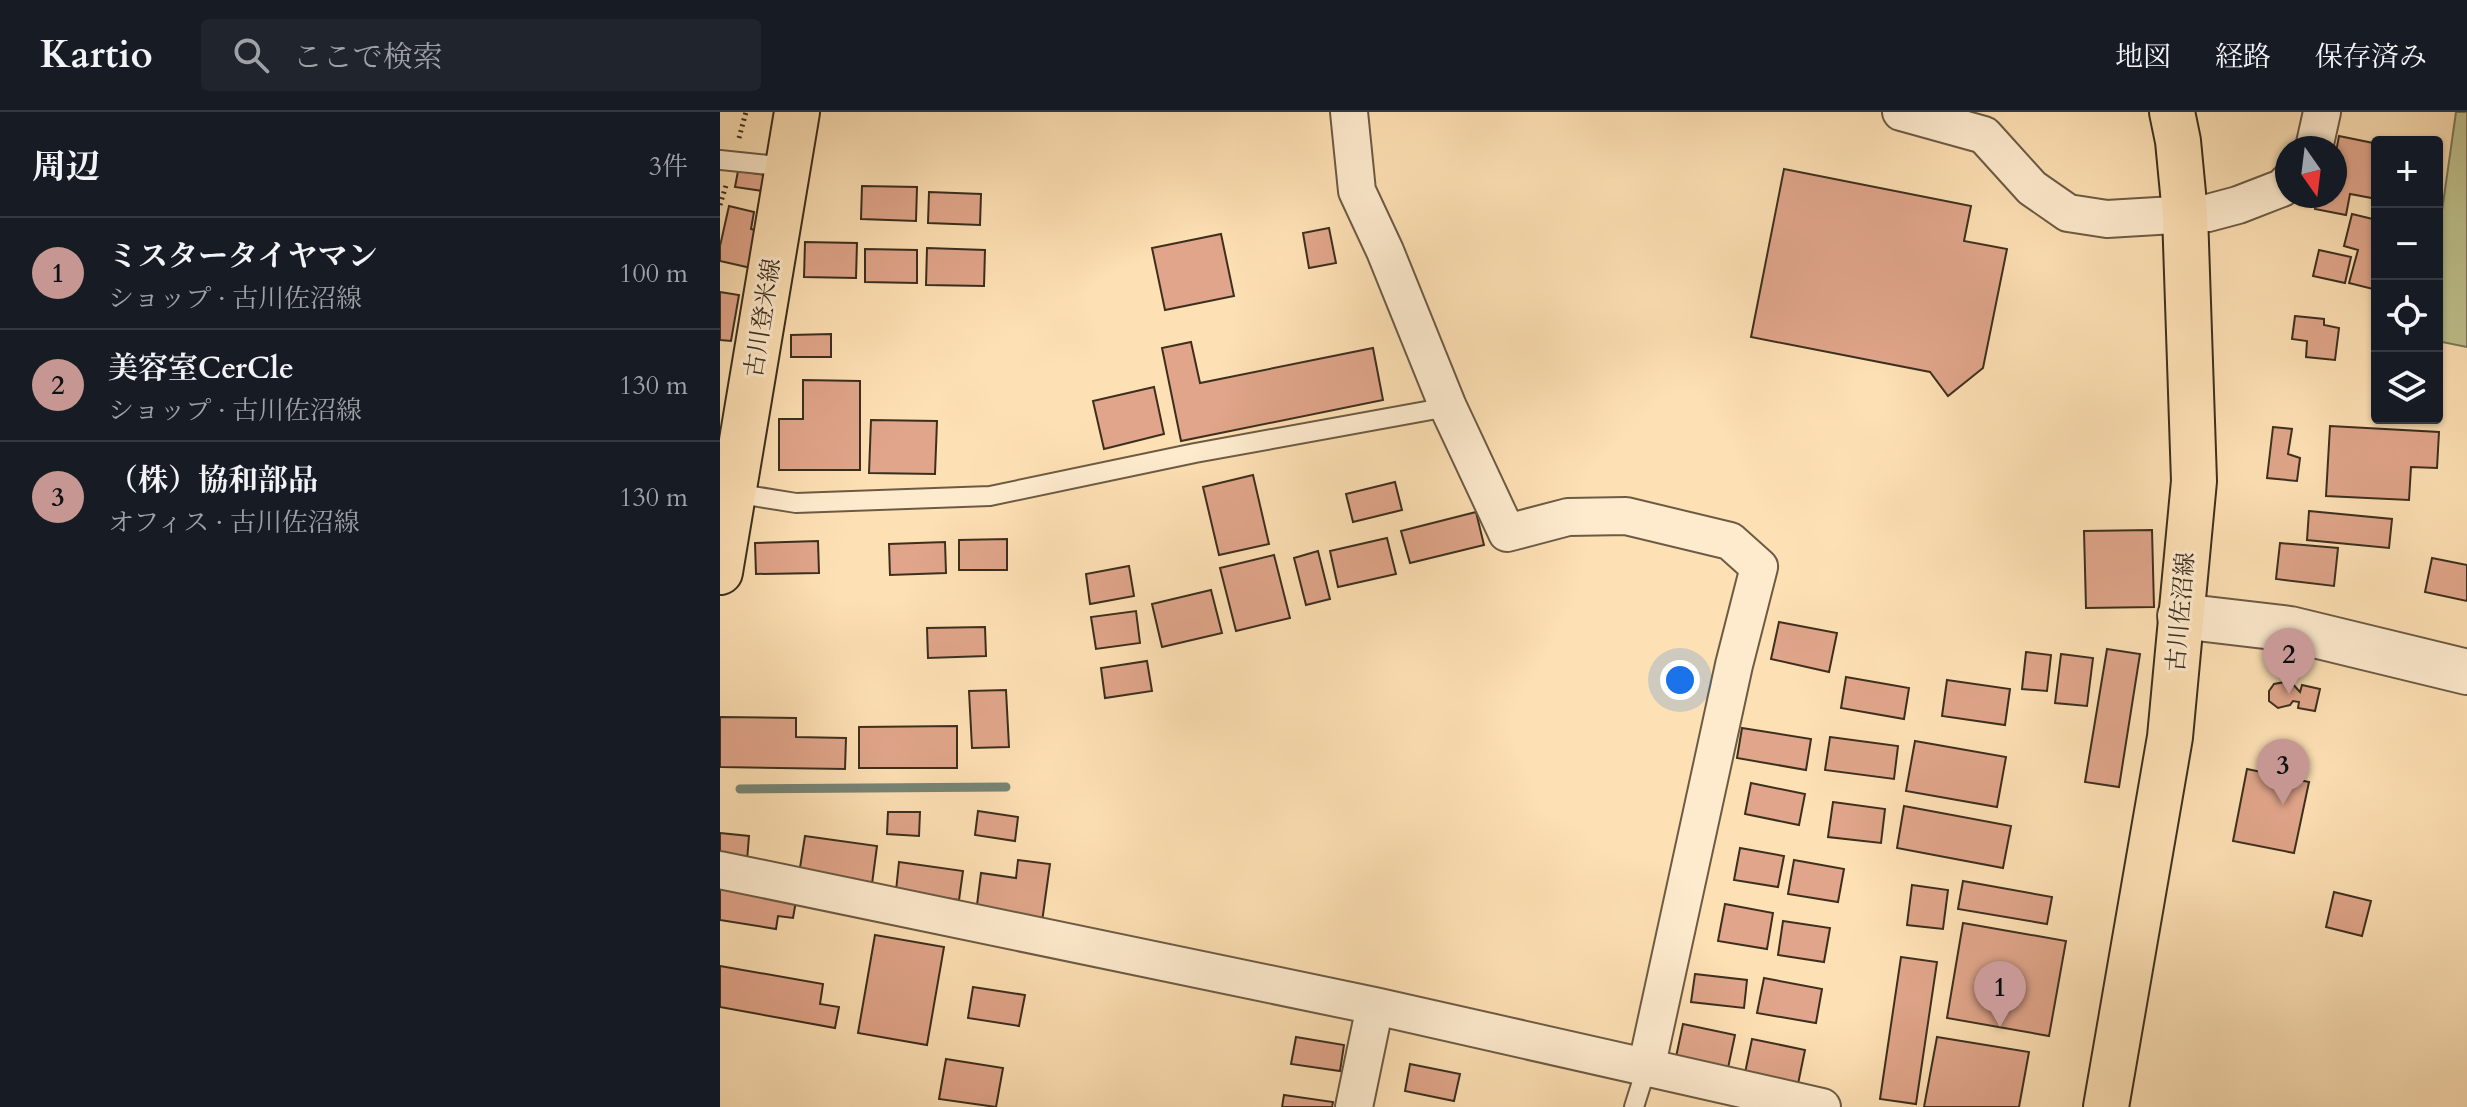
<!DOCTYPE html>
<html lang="ja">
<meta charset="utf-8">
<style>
body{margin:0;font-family:Cardo,"Noto Serif JP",serif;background:#20242c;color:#f1f3f6}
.controls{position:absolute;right:24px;top:24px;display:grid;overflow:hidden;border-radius:8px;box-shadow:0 2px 6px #0004}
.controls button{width:72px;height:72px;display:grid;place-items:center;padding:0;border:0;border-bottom:2px solid #363941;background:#171b24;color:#f1f3f6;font:40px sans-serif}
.compass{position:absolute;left:1555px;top:24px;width:72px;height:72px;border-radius:50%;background:#171b24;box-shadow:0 2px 6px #0004;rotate:166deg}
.you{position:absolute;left:960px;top:568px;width:28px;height:28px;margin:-20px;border:6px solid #fff;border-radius:50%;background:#1a73e8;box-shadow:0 0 0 12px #1a73e833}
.badge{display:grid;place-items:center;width:52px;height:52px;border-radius:50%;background:#c59692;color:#111;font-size:26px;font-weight:700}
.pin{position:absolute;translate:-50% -66px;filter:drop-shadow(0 2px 4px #0008)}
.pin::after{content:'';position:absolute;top:42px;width:28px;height:24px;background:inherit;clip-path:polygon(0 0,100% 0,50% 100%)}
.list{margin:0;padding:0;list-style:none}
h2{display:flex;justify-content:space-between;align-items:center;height:104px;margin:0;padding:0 32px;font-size:34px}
h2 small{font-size:26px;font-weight:400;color:#9ea1a6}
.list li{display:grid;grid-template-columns:52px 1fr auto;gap:24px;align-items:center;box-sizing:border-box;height:112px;padding:0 32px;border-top:2px solid #363941}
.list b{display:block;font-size:30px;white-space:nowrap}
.list p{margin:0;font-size:26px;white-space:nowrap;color:#9ea1a6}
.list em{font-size:26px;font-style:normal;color:#9ea1a6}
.icon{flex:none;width:44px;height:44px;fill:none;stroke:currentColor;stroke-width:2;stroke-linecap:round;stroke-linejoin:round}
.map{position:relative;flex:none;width:1747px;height:995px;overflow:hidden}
header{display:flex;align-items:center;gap:48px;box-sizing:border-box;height:112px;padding:0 40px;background:#171b24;border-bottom:2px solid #363941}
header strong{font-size:38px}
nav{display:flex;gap:44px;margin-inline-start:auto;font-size:28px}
.search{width:560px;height:72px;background:#20242c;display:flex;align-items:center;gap:20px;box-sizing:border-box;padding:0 28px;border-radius:8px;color:#9ea1a6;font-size:30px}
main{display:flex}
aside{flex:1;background:#171b24}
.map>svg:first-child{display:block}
.green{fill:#bec28e;stroke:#7d7856;stroke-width:2}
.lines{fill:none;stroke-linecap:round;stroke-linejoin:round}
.stream{stroke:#778475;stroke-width:9}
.building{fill:#e0a58a;stroke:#3c2f1e;stroke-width:2}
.service-casing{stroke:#6c5b44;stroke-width:22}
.minor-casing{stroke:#6c5b44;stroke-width:40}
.tertiary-casing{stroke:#6c5b44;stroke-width:48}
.primary-casing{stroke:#3c2f1e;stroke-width:48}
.path{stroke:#3c2f1e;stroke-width:5;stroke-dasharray:2 4;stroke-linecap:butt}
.service{stroke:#feebce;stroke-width:18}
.minor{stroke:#feebce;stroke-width:36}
.tertiary{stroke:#feebce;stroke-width:44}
.primary{stroke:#fde0b4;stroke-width:44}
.labels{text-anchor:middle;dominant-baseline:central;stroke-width:6;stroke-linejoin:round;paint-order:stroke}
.street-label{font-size:24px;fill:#3c2f1e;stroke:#feebce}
</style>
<header>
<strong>Kartio</strong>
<div class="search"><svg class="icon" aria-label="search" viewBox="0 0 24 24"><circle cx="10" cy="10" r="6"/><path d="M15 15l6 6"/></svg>ここで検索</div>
<nav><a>地図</a><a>経路</a><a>保存済み</a></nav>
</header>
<main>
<aside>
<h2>周辺<small>3件</small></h2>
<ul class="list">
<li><span class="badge">1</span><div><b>ミスタータイヤマン</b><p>ショップ · 古川佐沼線</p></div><em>100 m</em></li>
<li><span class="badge">2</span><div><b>美容室CerCle</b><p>ショップ · 古川佐沼線</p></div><em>130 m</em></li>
<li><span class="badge">3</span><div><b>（株）協和部品</b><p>オフィス · 古川佐沼線</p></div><em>130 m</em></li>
</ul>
</aside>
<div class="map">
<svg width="1747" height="995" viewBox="0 0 1747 995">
<rect width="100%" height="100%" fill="#fde0b4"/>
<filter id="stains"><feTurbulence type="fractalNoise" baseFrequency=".0025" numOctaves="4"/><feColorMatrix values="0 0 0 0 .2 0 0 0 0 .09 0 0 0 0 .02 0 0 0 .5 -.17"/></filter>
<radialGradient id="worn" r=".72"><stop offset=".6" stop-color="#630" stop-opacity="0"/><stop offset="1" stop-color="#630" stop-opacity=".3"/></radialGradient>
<path class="green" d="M1736 0H1747V235L1717 229V123L1719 120Z"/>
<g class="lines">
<path class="stream" d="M20 677 286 675"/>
</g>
<path class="building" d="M1619 24 1653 31 1657 39V87L1630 82 1626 103 1595 97 1597 84H1615V45Z
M1064 57 1251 94 1244 129 1287 137 1263 256 1228 284 1210 260 1031 225Z
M18 59 46 63 43 79 15 75Z
M142 74 197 75 196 109 141 107Z
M209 80 261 82 260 113 208 111Z
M9 94 34 100 31 117 39 119 31 156 0 149V134Z
M1632 102 1657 108V178L1629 171 1638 138 1624 134Z
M609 116 616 151 589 156 583 121Z
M501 122 514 184 445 198 432 136Z
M85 130 137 131 136 166 84 165Z
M207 136 265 138 264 174 206 173Z
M145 137 197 138V171L145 170Z
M1599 138 1631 145 1625 171 1593 164Z
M0 180 19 183 11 229 0 228Z
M1575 204 1604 207V213L1619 216 1615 248 1586 245 1587 229 1572 227Z
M111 222V245H71V223Z
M471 230 480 271 653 236 663 288 461 329 442 236Z
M83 268 140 269V358H59V307H83Z
M434 275 444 322 384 337 373 289Z
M151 308 217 309 215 362 149 361Z
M1610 314 1719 320 1717 356 1691 355 1689 388 1606 384Z
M1553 315 1572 317 1568 342 1580 346 1577 369 1547 366Z
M533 363 549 432 499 443 483 375Z
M675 370 682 398 633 410 626 382Z
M1589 399 1672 407 1669 436 1587 428Z
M756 400 764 433 690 451 681 419Z
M1432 418 1434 495 1366 496 1364 419Z
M667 426 676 462 618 475 610 439Z
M287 427V458H239V428Z
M98 429 99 461 36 462 35 431Z
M225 430 226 461 170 463 169 432Z
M1560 431 1618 436 1614 474 1556 467Z
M598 439 610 487 586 493 574 446Z
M554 443 570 506 516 519 500 456Z
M1712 446 1747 453V489L1705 480Z
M409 454 414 484 370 492 366 462Z
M491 478 502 521 442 535 432 492Z
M416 499 420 531 376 537 371 505Z
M1059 510 1117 521 1109 560 1051 547Z
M265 515 266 544 208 546 207 516Z
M1387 537 1420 542 1399 675 1365 670Z
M1306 540 1331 543 1327 579 1302 577Z
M1341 542 1373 546 1367 594 1335 591Z
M427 549 432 579 385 586 381 556Z
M1126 565 1189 576 1184 607 1121 596Z
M1227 568 1290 577 1285 613 1222 604Z
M1570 569 1580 580 1582 573 1600 577 1595 599 1578 596 1579 590 1573 589 1570 593 1558 596 1549 589V579L1554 572Z
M286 578 289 635 252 636 249 579Z
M0 605 76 606V625L126 626 125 657 0 655Z
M237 614V656H139V615Z
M1022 616 1091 627 1086 658 1017 646Z
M1110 625 1178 634 1174 667 1105 658Z
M1195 629 1286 645 1277 695 1186 679Z
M1527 657 1589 670 1574 741 1513 729Z
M1031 671 1085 682 1079 713 1025 702Z
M1113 690 1165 697 1161 731 1108 725Z
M1184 694 1291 714 1283 756 1177 736Z
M258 699 298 705 295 729 255 723Z
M168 700H200L199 724 167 722Z
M0 721 29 724 27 749 0 746Z
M85 724 157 734 152 772 79 762Z
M1020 736 1064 744 1058 775 1014 768Z
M298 748 330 752 322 810 256 801 261 761 296 766Z
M1074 748 1124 757 1118 790 1068 782Z
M179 750 243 759 239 788 176 779Z
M1243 769 1332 785 1327 812 1238 797Z
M1192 773 1228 778 1223 817 1187 813Z
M0 777 76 789 73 806 58 804 56 817 0 808Z
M1614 780 1651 789 1642 824 1606 815Z
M1005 792 1053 801 1047 837 998 829Z
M1063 809 1110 816 1104 850 1058 843Z
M1243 811 1346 829 1329 924 1227 906Z
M155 823 224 835 207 933 138 921Z
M1181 845 1217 850 1196 992 1160 987Z
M0 854 103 872 100 892 119 895 115 916 0 895Z
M975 862 1027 868 1024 896 971 890Z
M1044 866 1102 877 1096 911 1037 901Z
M253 875 305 883 299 914 248 906Z
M963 912 1015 923 1008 956 956 945Z
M576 925 624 933 620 959 571 952Z
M1217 925 1309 940 1299 995H1204Z
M1032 927 1085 938 1078 972 1025 961Z
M226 947 283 956 276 995 219 987Z
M690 952 740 962 734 989 685 979Z
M564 983 613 990 612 995H562Z"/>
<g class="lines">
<g class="service-casing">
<path id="service" d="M0 48 68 55
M14 381 76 391 270 384 475 341 728 295
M914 995 926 957"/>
</g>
<g class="minor-casing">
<path id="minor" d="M629 0 637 79 665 139 728 295 787 421 848 405 906 404 1010 429 1039 455 1014 553 926 957
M1181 0 1264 23 1312 76 1348 101 1387 107 1488 101 1518 93 1562 76 1567 71
M1594 36 1602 0
M0 758 655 894 1102 995
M634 995 655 894"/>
</g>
<g class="tertiary-casing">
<path id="tertiary" d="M1460 504 1570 517 1747 560"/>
</g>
<g class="primary-casing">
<path id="primary" d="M0 460 77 0
M1386 995 1450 625 1474 369 1465 102 1458 29 1452 0"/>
</g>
<path class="path" d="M19 26 26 0
M0 93 7 70"/>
<use href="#service" class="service"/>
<use href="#minor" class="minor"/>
<use href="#tertiary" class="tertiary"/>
<use href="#primary" class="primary"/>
</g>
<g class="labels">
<g class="street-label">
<text transform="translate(43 206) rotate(-81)">古川登米線</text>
<text transform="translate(1461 500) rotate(-85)">古川佐沼線</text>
</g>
</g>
<rect width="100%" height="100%" filter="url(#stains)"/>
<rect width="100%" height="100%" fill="url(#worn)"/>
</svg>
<div class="controls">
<button>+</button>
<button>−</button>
<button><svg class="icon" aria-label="locate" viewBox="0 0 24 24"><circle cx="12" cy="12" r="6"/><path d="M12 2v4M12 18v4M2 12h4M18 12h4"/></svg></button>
<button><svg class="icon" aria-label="layers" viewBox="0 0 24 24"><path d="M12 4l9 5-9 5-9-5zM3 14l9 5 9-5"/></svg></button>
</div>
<svg class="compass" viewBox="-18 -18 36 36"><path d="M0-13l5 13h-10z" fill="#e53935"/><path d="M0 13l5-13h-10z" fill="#9ea1a6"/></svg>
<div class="you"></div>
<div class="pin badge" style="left:1280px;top:915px">1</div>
<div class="pin badge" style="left:1569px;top:582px">2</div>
<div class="pin badge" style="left:1563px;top:693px">3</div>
</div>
</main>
